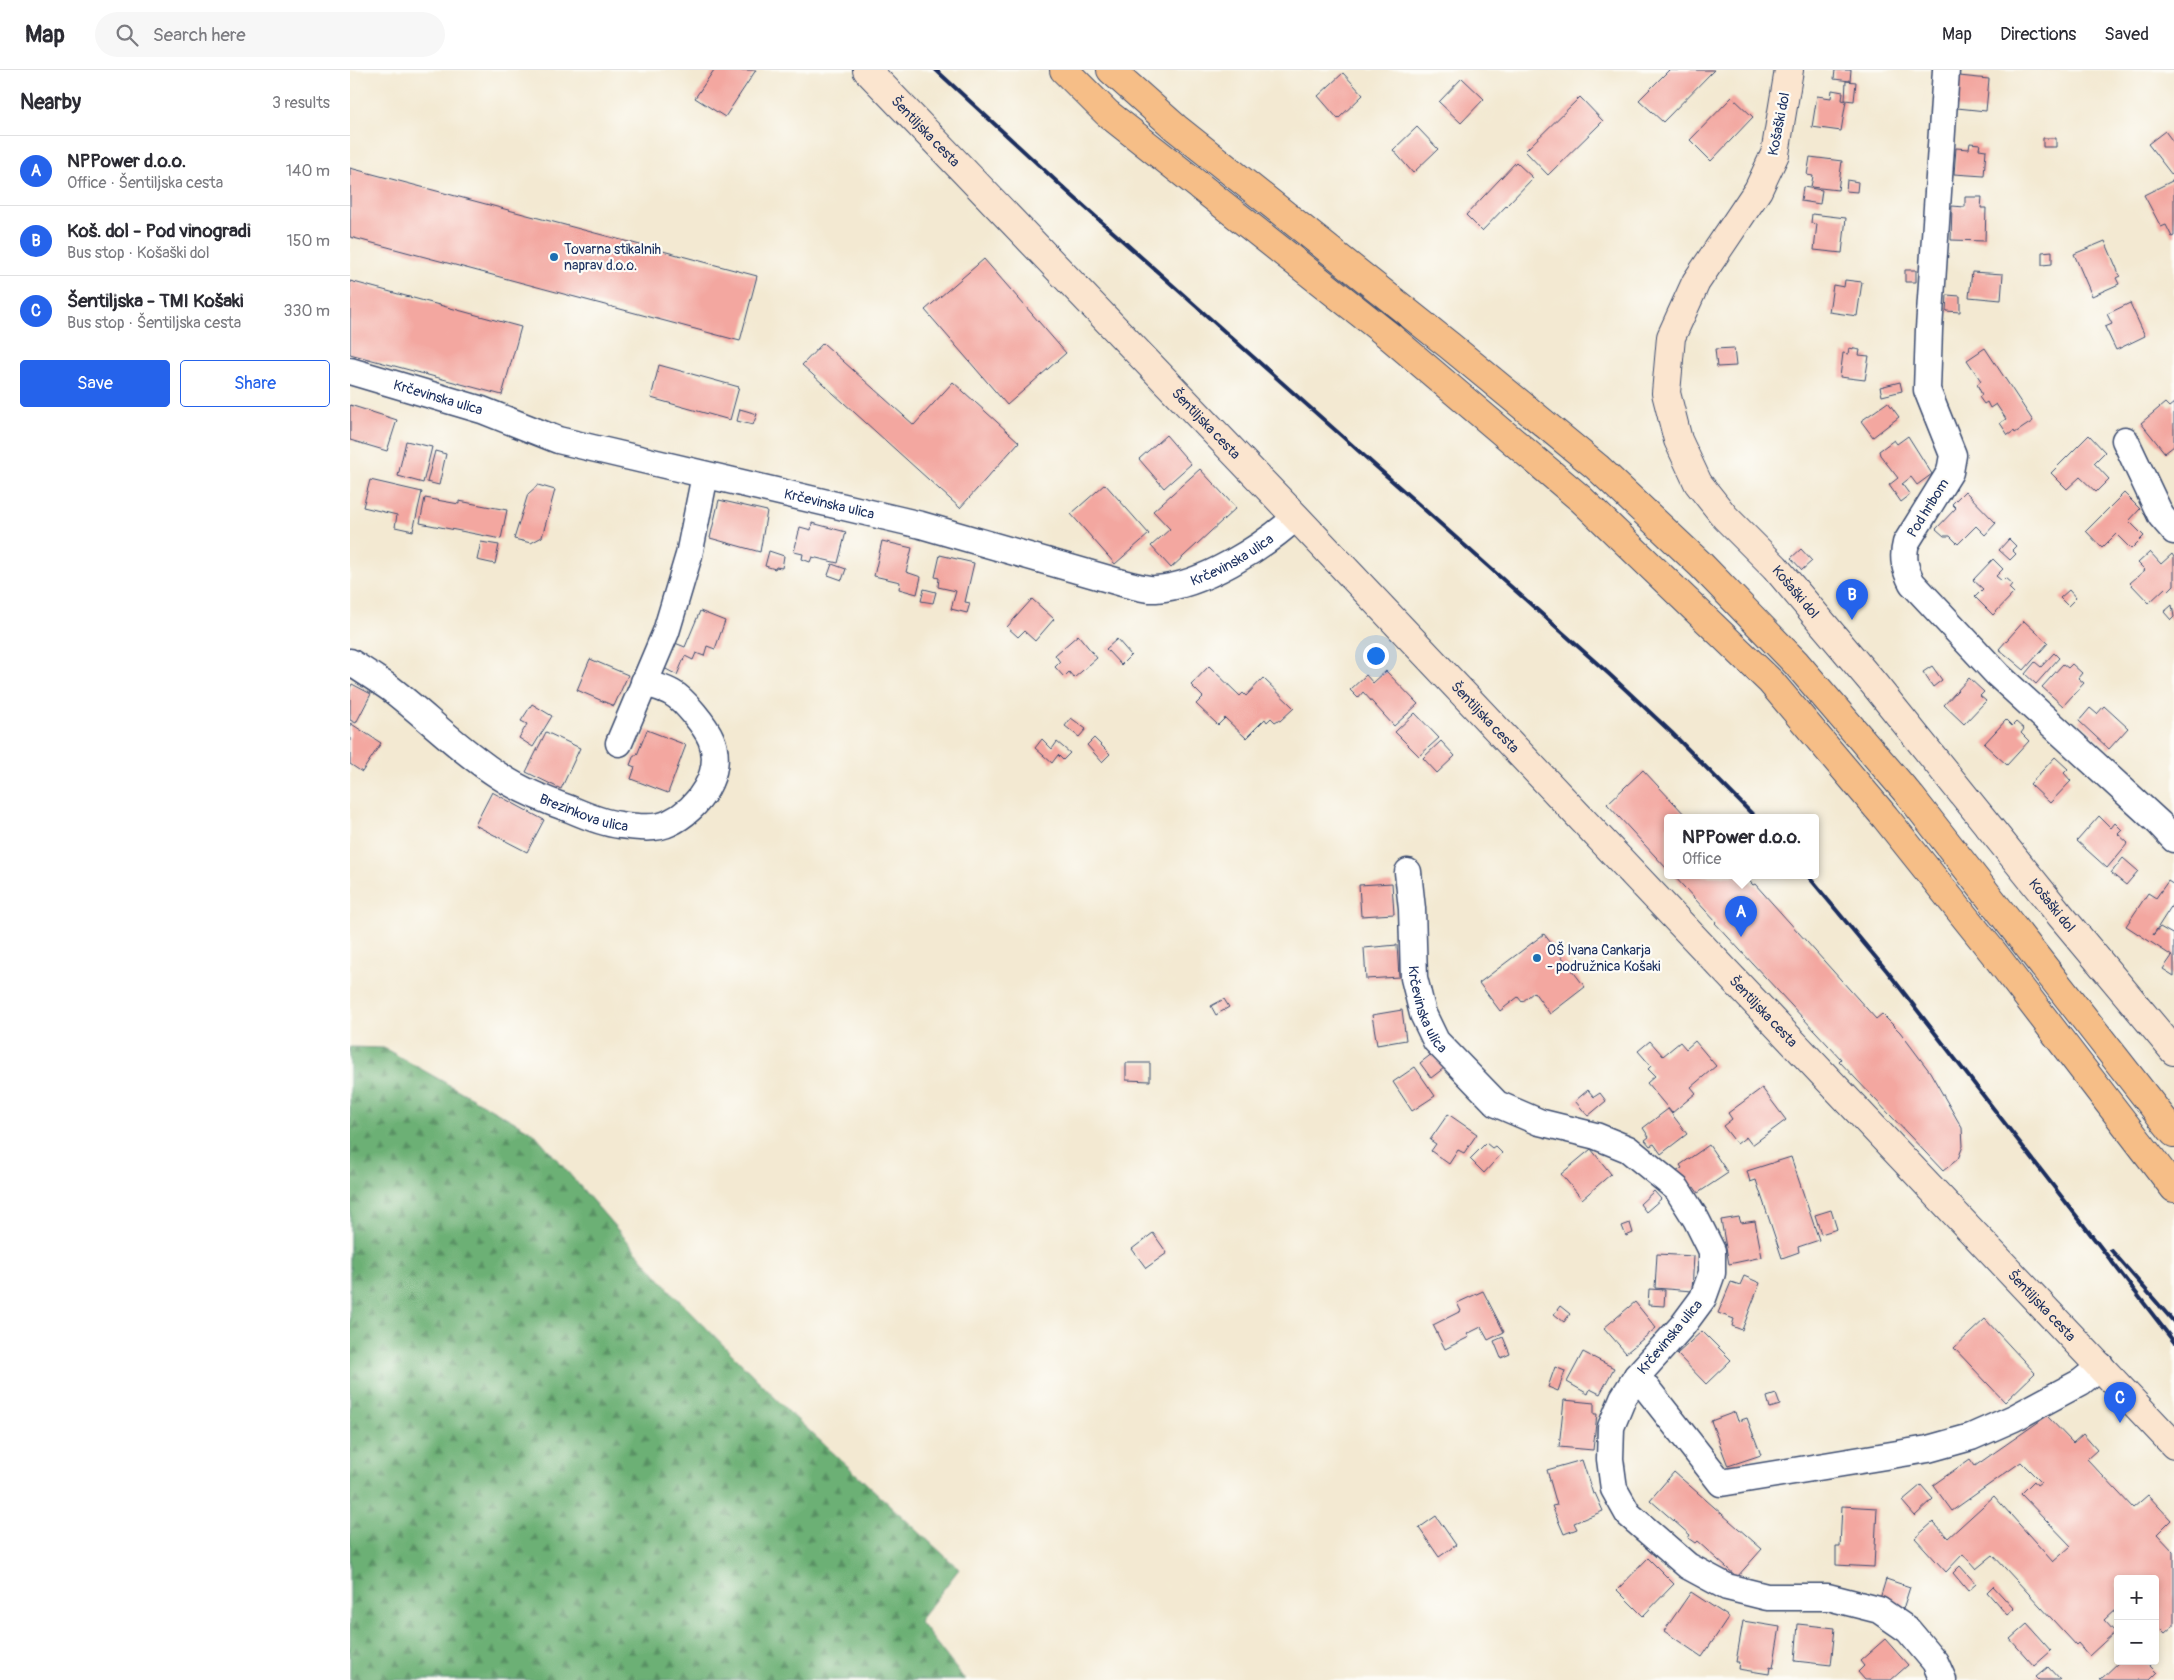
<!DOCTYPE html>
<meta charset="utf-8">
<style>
body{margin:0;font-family:Pangolin,sans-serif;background:#f7f7f7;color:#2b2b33}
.controls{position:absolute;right:15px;bottom:15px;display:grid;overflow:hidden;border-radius:5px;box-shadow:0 2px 8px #0003}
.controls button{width:45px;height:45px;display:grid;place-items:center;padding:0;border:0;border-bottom:1px solid #e1e1e2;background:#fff;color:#2b2b33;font:25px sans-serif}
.you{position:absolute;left:1025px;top:585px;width:18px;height:18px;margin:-12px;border:4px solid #fff;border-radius:50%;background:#1a73e8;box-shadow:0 0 0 8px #1a73e833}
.badge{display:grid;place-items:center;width:32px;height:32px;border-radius:50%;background:#2563eb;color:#fff;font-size:16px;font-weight:700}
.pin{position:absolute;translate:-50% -41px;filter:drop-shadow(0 1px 2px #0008)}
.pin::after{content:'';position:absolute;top:26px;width:18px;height:15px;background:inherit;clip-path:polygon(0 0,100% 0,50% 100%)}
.popup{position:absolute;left:1314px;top:744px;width:155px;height:65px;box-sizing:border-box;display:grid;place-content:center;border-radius:5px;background:#fff;filter:drop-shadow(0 1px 4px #0005);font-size:16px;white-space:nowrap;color:#7c7c81}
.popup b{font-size:19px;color:#2b2b33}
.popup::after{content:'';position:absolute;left:50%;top:100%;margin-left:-10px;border:10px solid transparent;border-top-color:#fff}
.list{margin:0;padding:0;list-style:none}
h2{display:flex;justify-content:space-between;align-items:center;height:65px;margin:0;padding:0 20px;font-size:21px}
h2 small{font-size:16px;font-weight:400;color:#7c7c81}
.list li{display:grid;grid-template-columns:32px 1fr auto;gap:15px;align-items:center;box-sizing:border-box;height:70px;padding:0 20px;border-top:1px solid #e1e1e2}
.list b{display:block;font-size:19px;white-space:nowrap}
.list p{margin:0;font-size:16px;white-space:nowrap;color:#7c7c81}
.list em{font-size:16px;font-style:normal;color:#7c7c81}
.actions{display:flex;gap:10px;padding:15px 20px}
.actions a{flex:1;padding:11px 0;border:1px solid #2563eb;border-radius:5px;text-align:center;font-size:18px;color:#2563eb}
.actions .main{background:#2563eb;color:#fff}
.icon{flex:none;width:28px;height:28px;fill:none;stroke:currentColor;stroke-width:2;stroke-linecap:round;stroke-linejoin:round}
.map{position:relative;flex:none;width:1824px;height:1610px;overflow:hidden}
header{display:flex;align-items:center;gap:30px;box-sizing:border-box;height:70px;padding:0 25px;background:#fff;border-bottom:1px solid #e1e1e2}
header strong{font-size:24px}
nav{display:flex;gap:28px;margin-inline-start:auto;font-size:18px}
.search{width:350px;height:45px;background:#f7f7f7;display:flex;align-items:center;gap:12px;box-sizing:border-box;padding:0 18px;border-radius:28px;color:#7c7c81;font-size:19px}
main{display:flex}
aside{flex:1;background:#fff}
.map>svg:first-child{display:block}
.forest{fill:url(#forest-firs);stroke:#44706a}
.building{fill:#f3a7a0}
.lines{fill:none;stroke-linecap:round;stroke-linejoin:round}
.street-casing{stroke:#3b4b6f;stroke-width:29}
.secondary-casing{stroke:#3b4b6f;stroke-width:30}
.highway-casing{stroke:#3b4b6f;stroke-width:30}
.street{stroke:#fff;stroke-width:26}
.secondary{stroke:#fbe5cf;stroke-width:28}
.highway{stroke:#f6be87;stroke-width:28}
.rail{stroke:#1b2f5e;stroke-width:4}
.poi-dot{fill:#1f6fb2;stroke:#fdfcf7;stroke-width:2}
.labels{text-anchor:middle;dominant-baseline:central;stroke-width:4.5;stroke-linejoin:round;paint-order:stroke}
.street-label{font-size:14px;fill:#1b2f5e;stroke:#fdfcf7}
.poi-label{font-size:14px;fill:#1b2f5e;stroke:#fdfcf7;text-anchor:start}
</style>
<header>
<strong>Map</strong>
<div class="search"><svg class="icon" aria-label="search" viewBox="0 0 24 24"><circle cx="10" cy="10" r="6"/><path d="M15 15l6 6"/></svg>Search here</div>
<nav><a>Map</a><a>Directions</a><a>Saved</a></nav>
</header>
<main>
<aside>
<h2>Nearby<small>3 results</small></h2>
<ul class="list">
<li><span class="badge">A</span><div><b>NPPower d.o.o.</b><p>Office · Šentiljska cesta</p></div><em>140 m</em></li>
<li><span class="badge">B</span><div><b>Koš. dol - Pod vinogradi</b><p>Bus stop · Košaški dol</p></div><em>150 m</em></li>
<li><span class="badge">C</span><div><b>Šentiljska - TMI Košaki</b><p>Bus stop · Šentiljska cesta</p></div><em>330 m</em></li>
</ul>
<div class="actions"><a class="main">Save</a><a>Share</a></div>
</aside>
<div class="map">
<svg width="1824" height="1610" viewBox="0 0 1824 1610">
<defs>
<pattern id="forest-firs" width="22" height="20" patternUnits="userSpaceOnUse" patternTransform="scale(1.25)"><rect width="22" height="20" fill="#6cb075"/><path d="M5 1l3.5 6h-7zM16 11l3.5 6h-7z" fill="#589063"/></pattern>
</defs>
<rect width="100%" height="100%" fill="#fdfcf7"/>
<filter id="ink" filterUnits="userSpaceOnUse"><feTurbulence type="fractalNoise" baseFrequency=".02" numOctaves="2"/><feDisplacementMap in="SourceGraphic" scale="10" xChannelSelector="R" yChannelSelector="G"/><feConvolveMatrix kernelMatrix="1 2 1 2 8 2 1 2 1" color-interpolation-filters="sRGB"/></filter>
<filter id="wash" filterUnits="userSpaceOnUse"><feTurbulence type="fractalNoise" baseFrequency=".0096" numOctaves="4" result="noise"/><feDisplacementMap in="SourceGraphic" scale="20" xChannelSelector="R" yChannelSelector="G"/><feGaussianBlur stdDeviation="1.12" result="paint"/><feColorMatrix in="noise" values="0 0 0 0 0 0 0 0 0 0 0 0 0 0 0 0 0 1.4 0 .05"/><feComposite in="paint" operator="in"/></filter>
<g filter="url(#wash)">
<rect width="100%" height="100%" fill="#f3e9d2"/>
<path class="forest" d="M0 977 34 978 184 1063 324 1225 440 1343 609 1499 569 1551 615 1610H0Z"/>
<g id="blocks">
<path class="building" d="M364 0H406L375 47 345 28Z
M1319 0H1364L1313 52 1289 30Z
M1485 0H1501L1500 11 1484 9Z
M993 3 1013 25 988 49 968 26Z
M1609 6 1639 9 1636 41 1607 38 1608 27 1604 26 1605 18 1608 19Z
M1112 8 1134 29 1111 53 1089 32Z
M1496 11 1506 12 1504 31 1495 30Z
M1482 20 1493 22 1492 30 1496 31 1491 61 1462 57 1467 26 1481 28Z
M1230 27 1253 51 1198 105 1175 81Z
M1382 27 1403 47 1361 91 1340 70Z
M1067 57 1088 79 1063 103 1043 80Z
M1815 61 1824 73V104L1822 105 1798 74Z
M1693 68H1706V77H1693Z
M1620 73 1630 74 1629 79 1636 80 1634 106 1604 104 1606 78 1619 79Z
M1460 87 1492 91 1488 120 1461 117 1463 106 1457 105Z
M1166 92 1183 108 1132 161 1116 145Z
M0 98 407 206 390 271 0 167Z
M1497 110 1508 112 1507 122 1496 121Z
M1824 110V166L1822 167 1816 155 1811 157 1794 125Z
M1453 117 1472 120 1470 134 1451 131Z
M1615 127H1632L1631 138H1636L1635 171 1601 170 1602 136 1615 137Z
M1462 144 1496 148 1492 183 1464 180 1467 154 1461 153Z
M1755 171 1770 206 1766 208 1769 214 1742 226 1724 184Z
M1702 181V194L1692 195V182Z
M634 189 716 283 657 335 575 240Z
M1555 200H1566V212H1555Z
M1622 202 1653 204 1651 230 1619 227Z
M1495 210 1512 212 1507 246 1479 242 1483 215 1494 217Z
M0 211 171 257 152 325 0 284Z
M1597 225 1610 226V242L1596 241Z
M1780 233 1795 266 1766 280 1755 257 1762 254 1757 244Z
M473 273 564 355 603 312 669 372 610 438 452 295Z
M1384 278 1386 296 1367 297 1365 279Z
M1499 278 1510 280 1509 285 1519 286 1515 310 1490 307 1493 283 1498 284Z
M1635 278 1683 351 1665 363 1664 361 1658 365 1650 353 1656 349 1646 334 1640 338 1637 332 1634 334 1629 327 1632 325 1627 314 1631 311 1617 290Z
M309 295 389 317 380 350 301 328Z
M1550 312 1552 321 1532 326 1530 317Z
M1538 332 1549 347 1523 367 1511 351Z
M1815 333 1819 337 1824 333V376L1815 383 1791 353Z
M0 335 47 350 37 381 0 370Z
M390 339 407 344 403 355 387 351Z
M816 365 841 394 814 418 789 389Z
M1739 365 1755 382 1744 393 1759 409 1746 422 1730 407 1717 419 1701 403Z
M1558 366 1582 404 1567 415 1561 407 1552 414 1560 425 1551 432 1539 415 1548 408 1530 385 1529 381 1544 370 1547 374Z
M56 371 82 377 73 413 48 406Z
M85 381 96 384 89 415 77 412Z
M850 399 886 438 821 498 801 476 820 459 803 441Z
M20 410 72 422 63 461 45 457 47 445 13 437Z
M755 414 799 464 765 494 721 444Z
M188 415 205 420 192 467 181 473 164 469 178 424Z
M1615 421 1646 453 1635 465 1626 456 1608 474 1600 466H1594L1586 459 1606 438 1602 434Z
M1774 423 1790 439 1779 451 1794 466 1781 479 1766 464 1752 478 1736 461Z
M75 428 109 434V431L157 440 151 469 70 453Z
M369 430 417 441 410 482 360 468Z
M462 453 496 462 488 493 462 487 460 492 452 489 453 484 444 482 450 457 461 460Z
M1659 469 1666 476 1662 480 1666 484 1660 490 1649 480Z
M532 471 562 478 556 502 571 507 567 524 549 519 550 512 524 506Z
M131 472 149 475 145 494 127 490Z
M1451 479 1462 491 1452 500 1441 488Z
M419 481 434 486 432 498 426 497 425 499 415 496Z
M1800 482 1811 494 1822 484 1824 487V515L1818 521 1815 518 1799 533 1780 513 1795 500 1788 493Z
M590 485 624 493 615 532 620 533 617 543 601 539 606 521 588 517 589 508 585 507Z
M1643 489 1653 499 1646 506 1652 511 1655 508 1662 514 1659 518 1664 523 1643 545 1625 527 1633 519 1623 510Z
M482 494 496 499 492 510 478 505Z
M574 519 586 522 583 533 571 531Z
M1719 520 1726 528 1718 536 1710 528Z
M682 529 704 549 685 571 674 561 668 567 657 557Z
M1822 535 1824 547 1821 550 1814 542Z
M350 541 375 551 365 579 357 576 354 586 346 583 343 590 335 586 327 605 314 598 325 573 335 577Z
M1674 551 1698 573 1674 600 1649 579Z
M728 565 747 588 724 608 719 602 714 607 705 597 710 592 705 585Z
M767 569 781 585 771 595 756 579Z
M1704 583 1709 588 1686 614 1675 604 1685 592 1691 597Z
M240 589 278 605 264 636 227 620Z
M1713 594 1718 598 1722 594 1732 603 1728 608 1734 613 1713 636 1692 617Z
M859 596 890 626 893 623 896 626 913 608 944 638 930 651 928 650 925 652 921 648 917 652 915 649 896 668 875 648 868 655 846 634 853 627 841 615Z
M1582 596 1592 610 1583 617 1573 602Z
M1036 601 1068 634 1044 656 1013 622 1008 628 1000 620 1016 605 1023 613Z
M1619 608 1634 622 1630 626 1636 631 1614 654 1594 635Z
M2 614 21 624 6 653 0 650V618Z
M182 634 202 646 183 677 169 668 177 654 171 651Z
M1754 636 1778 658 1759 679 1729 651 1740 638 1747 644Z
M1065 643 1089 668 1069 686 1045 662Z
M721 648 736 659 729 667 715 656Z
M1656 650 1662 656 1666 652 1674 659 1671 663 1679 671 1657 695 1634 674Z
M0 653 31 673 12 702 0 694Z
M297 660 336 675 318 723 281 709 285 697 280 695 284 685H287Z
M196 662 230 678 211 719 176 702Z
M744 668 760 684 752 692 737 675Z
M692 669 702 679 707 672 720 683 713 690 708 685 702 693 685 678Z
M1091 671 1105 686 1087 703 1073 688Z
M1705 687 1718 699 1714 703 1721 711 1700 733 1680 714Z
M1293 700 1338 748H1317V799L1257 734Z
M142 722 194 750 177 782 125 755Z
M1749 746 1761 758 1765 753 1772 760 1768 764 1778 773 1757 798 1727 771Z
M1773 788 1788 801 1776 815 1761 803Z
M1324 806H1395L1403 815 1405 814 1526 949 1532 944 1550 962 1580 1002 1612 1058 1613 1076 1608 1089 1593 1101 1489 991 1491 989 1365 853 1366 852Z
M1818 811 1824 815V832L1803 865 1810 857 1824 865V906L1813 899 1822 886 1776 856 1798 823 1806 828Z
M1042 813 1044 844 1011 846 1009 815Z
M1194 864 1235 917 1200 944 1184 922 1172 932 1168 927 1150 941 1129 913Z
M1047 875 1049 907 1016 909 1014 878Z
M874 929 879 937 866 945 861 936Z
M1052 940 1056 970 1027 975 1022 945Z
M1300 971 1313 986 1330 972 1336 979 1345 971 1366 996 1341 1017 1346 1023 1322 1043 1297 1013 1305 1006 1298 999 1301 996 1288 981Z
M1083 983 1094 998 1081 1008 1070 993Z
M776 993H800V1011L776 1010Z
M1065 997 1085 1026 1062 1041 1043 1012Z
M1412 1018 1436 1050 1402 1075 1396 1067 1387 1074 1373 1056 1382 1049 1378 1043Z
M1238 1020 1244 1027 1250 1023 1256 1031 1238 1046 1225 1031Z
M1318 1039 1337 1064 1311 1084 1304 1074 1300 1076 1295 1070 1299 1067 1293 1058Z
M1098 1044 1127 1064 1114 1083 1108 1080 1099 1094 1081 1081 1086 1074 1080 1070Z
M1136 1073 1142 1078 1145 1076 1152 1083 1134 1103 1120 1089Z
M1359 1075 1378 1103 1348 1123 1344 1117 1338 1120 1326 1102 1332 1098 1330 1095Z
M1241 1079 1261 1104 1232 1129 1211 1104Z
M1441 1087 1469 1170 1448 1177 1449 1182 1432 1188 1406 1110 1400 1112 1397 1101Z
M1304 1121 1311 1129 1296 1142 1290 1134Z
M1481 1140 1487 1159 1471 1164 1465 1145Z
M1389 1147 1391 1153 1405 1151 1412 1187 1379 1194 1371 1150Z
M1280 1153 1283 1163 1276 1166 1272 1156Z
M803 1163 817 1183 796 1198 782 1179Z
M1307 1184 1344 1186 1342 1221 1305 1218Z
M1394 1206 1410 1213 1392 1260 1382 1256 1384 1249 1368 1243 1381 1212 1390 1215Z
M1299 1219 1315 1220 1314 1236 1298 1235Z
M1133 1221 1154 1262 1138 1270 1131 1257 1117 1264 1119 1267 1095 1279 1083 1255 1111 1241 1107 1233Z
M1285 1232 1306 1258 1276 1283 1254 1258Z
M1210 1236 1220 1244 1214 1252 1204 1244Z
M1635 1249 1685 1303 1655 1332 1604 1278Z
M1352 1261 1381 1290 1356 1314 1327 1284Z
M1153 1267 1160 1284 1151 1288 1144 1271Z
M1233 1282 1264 1298 1250 1324 1240 1319 1238 1324 1217 1312Z
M1205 1297 1215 1301 1208 1321 1198 1317Z
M1426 1324 1430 1335 1420 1338 1417 1327Z
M1214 1330 1244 1333V1344H1247L1243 1380 1209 1377Z
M1385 1342 1388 1351 1397 1348 1411 1385 1378 1396 1361 1351Z
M1697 1346 1723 1373 1733 1364 1747 1380 1737 1389 1783 1438 1798 1425 1821 1450 1807 1464 1824 1482V1555L1815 1563 1805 1553V1509H1768V1537L1754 1550 1765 1562 1739 1586 1728 1573 1726 1575 1643 1485 1626 1499 1613 1484 1596 1502 1565 1468 1583 1452 1598 1468 1644 1426 1703 1492 1721 1476 1671 1424 1684 1411 1687 1415 1691 1412 1671 1392 1602 1441 1583 1415 1620 1389 1625 1396Z
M1232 1390 1243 1424 1245 1423 1253 1441 1224 1453 1227 1459 1214 1464 1202 1436 1207 1435 1197 1400Z
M1324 1402 1412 1479 1387 1507 1347 1471 1345 1473 1338 1468 1340 1465 1300 1430Z
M1571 1415 1583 1429 1565 1446 1552 1431Z
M1492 1436 1527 1438 1524 1497 1486 1495V1477H1490Z
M1086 1446 1106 1475 1089 1487 1069 1458Z
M1298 1488 1324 1514 1293 1546 1267 1520Z
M1610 1496 1626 1514 1618 1521 1603 1503Z
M1536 1509 1560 1517 1553 1539 1529 1532Z
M1643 1516 1664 1539 1657 1545 1637 1522Z
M1341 1522 1379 1547 1352 1587 1314 1561Z
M1393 1551 1430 1557 1423 1598 1420 1597 1419 1604 1388 1599 1389 1592H1386Z
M1448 1554 1485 1558 1481 1595 1445 1591Z
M1677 1554 1701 1581 1684 1596 1660 1569Z
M1535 1569 1558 1595 1541 1610H1515L1508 1602 1514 1596 1510 1591Z
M1770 1591H1795L1807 1603 1800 1610H1750Z
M1698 1597 1710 1610H1689L1686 1607Z"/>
</g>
</g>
<g filter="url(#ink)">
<use href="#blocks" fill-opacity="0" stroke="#3b4b6f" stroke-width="1"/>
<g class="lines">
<g class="street-casing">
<g id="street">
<path d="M1596 0 1579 259 1577 320 1603 385 1600 402 1556 473C1552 488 1555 499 1562 513L1648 605 1809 753 1824 769"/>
<path id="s1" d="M0 301 132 340 208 370 571 455 776 514C785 516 797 520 806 519 852 516 913 477 946 447"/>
<path d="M1775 370 1811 446 1824 461"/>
<path id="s2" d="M0 592C14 601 28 610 41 619 78 648 112 682 151 707 172 721 197 731 220 739 236 746 253 753 270 755 284 757 306 760 319 753 348 740 375 702 361 669 356 657 334 629 322 623 314 618 303 616 294 612"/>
<path d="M269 673 316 562 339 485 355 405"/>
<path id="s3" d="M1058 802 1062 839 1064 908 1073 944 1086 971 1147 1034 1189 1052 1246 1066 1278 1079 1327 1119 1346 1149 1362 1181V1203L1353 1228 1333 1255 1287 1306 1273 1328 1261 1357 1260 1389 1264 1419 1278 1444 1338 1496 1377 1517 1417 1527H1478L1529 1540 1558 1560 1585 1592 1593 1610"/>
<path d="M1287 1306 1371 1413 1578 1379 1621 1367 1664 1348 1731 1312 1751 1296"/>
</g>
</g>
<g class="secondary-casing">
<g id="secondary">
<path id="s4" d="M517 0 946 447 1824 1375"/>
<path id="s5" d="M1439 0 1425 84 1408 120 1346 212 1321 267 1316 323 1328 370 1348 413 1375 447 1425 497 1524 614 1711 846 1824 981"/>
</g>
</g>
<g class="highway-casing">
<path id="highway" d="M714 0 757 43 1038 265 1231 429 1421 612 1535 747 1646 886 1824 1118
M761 0 826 58 1100 276 1247 397 1351 495 1446 593 1561 727 1824 1063"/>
</g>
<use href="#street" class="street"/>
<use href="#secondary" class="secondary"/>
<use href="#highway" class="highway"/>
<path class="rail" d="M586 0 718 122 1259 604 1322 663 1406 748
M1458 806 1537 901 1824 1272
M1761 1180 1824 1252"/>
</g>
</g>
<g class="poi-dot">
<circle cx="204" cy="187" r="5"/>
<circle cx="1187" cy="888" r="5"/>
</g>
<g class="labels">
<g class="street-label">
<text transform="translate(1429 54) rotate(-79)">Košaški dol</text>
<text stroke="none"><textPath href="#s4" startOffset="85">Šentiljska cesta</textPath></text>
<text stroke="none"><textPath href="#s1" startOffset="92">Krčevinska ulica</textPath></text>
<text stroke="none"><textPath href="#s4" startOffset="490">Šentiljska cesta</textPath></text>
<text stroke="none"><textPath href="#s1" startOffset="498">Krčevinska ulica</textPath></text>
<text transform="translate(1578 438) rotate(-58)">Pod hribom</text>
<text stroke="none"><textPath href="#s1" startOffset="918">Krčevinska ulica</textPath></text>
<text stroke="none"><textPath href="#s5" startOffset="595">Košaški dol</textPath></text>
<text stroke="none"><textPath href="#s4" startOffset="895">Šentiljska cesta</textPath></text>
<text stroke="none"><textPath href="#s2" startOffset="281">Brezinkova ulica</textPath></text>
<text stroke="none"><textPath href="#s5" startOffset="1000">Košaški dol</textPath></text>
<text stroke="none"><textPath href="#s3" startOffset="140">Krčevinska ulica</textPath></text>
<text stroke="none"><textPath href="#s4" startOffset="1300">Šentiljska cesta</textPath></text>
<text stroke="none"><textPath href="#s4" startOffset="1705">Šentiljska cesta</textPath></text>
<text transform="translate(1320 1267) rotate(-50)">Krčevinska ulica</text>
</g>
<g class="poi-label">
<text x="214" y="179">Tovarna stikalnih<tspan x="214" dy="16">naprav d.o.o.</tspan></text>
<text x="1197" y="880">OŠ Ivana Cankarja<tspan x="1197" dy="16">- podružnica Košaki</tspan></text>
</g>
</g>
</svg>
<div class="controls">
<button>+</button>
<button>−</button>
</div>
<div class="you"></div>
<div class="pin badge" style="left:1391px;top:867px">A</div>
<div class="popup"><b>NPPower d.o.o.</b>Office</div>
<div class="pin badge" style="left:1502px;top:550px">B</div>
<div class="pin badge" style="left:1770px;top:1353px">C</div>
</div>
</main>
